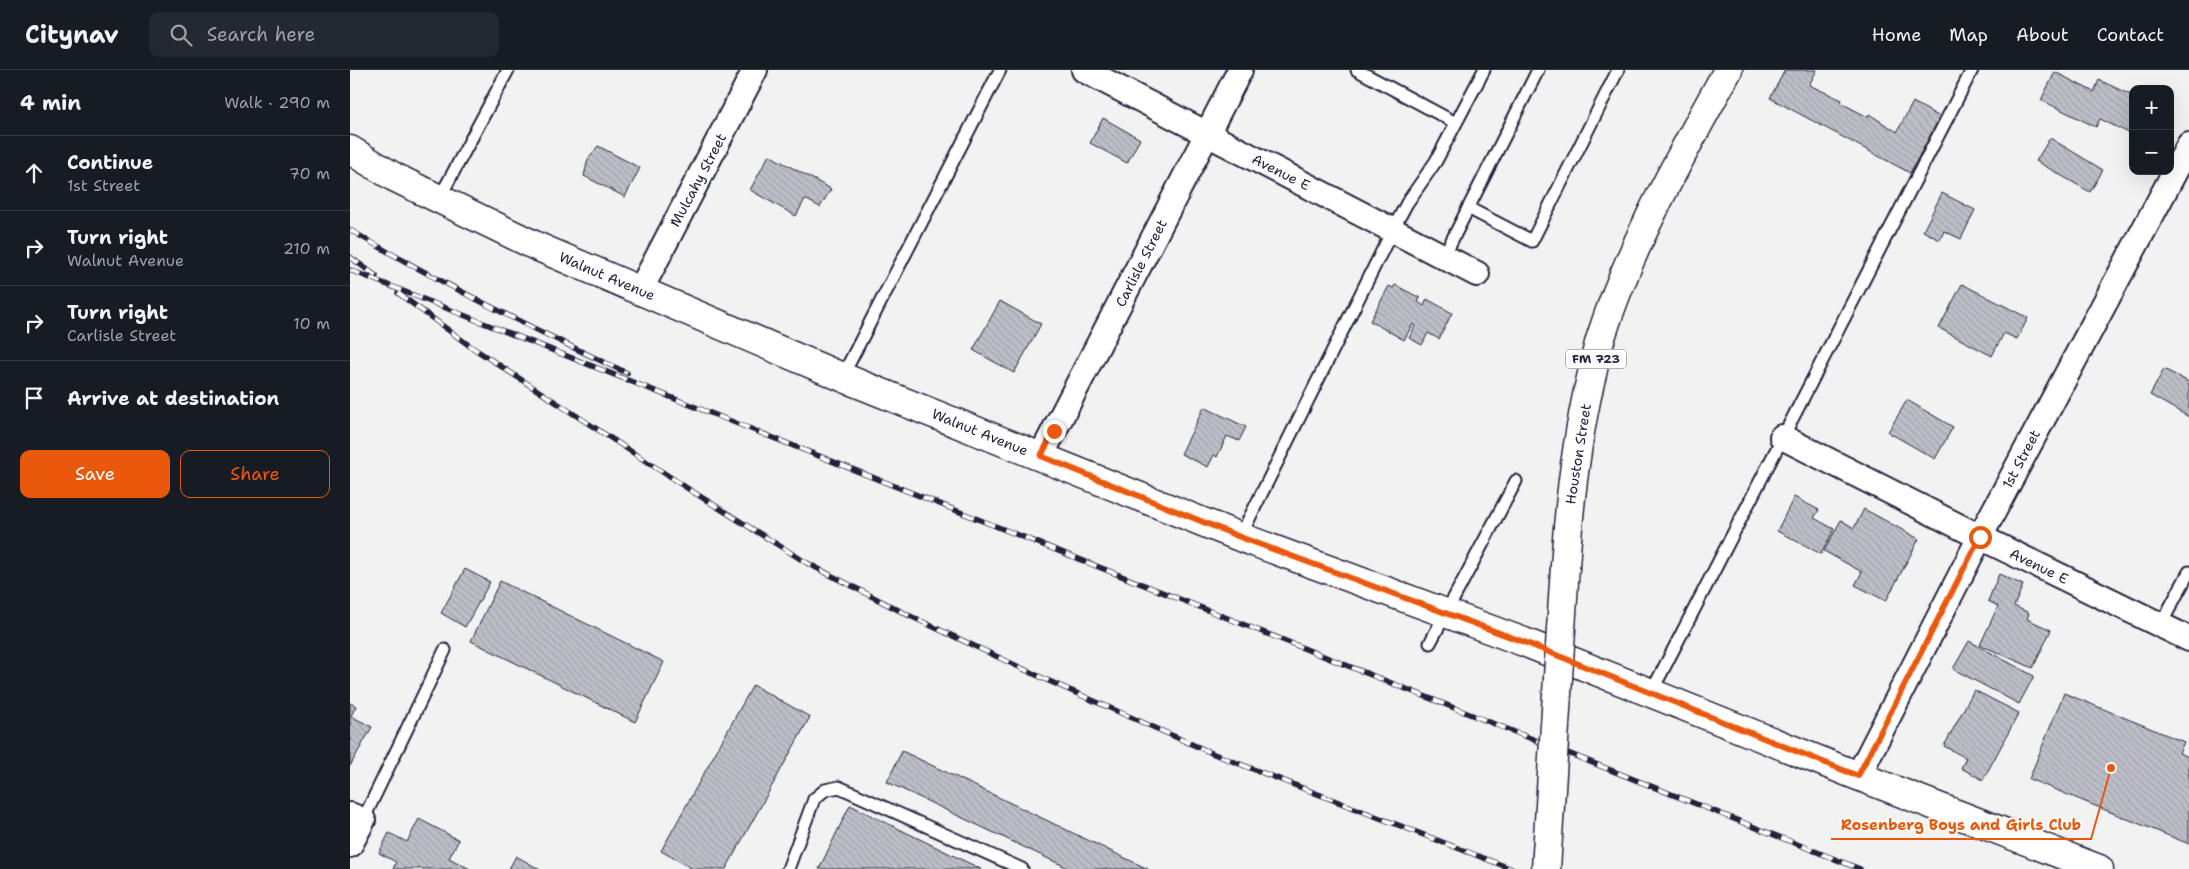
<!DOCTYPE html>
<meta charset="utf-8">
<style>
body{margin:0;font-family:"Shantell Sans",sans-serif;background:#242831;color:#f1f3f6}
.controls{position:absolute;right:15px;top:15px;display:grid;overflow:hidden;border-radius:10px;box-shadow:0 5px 20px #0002}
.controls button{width:45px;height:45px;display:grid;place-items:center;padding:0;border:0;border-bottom:1px solid #363941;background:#171b24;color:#f1f3f6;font:25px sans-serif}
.stop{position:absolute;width:15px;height:15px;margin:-11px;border:4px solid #ea580c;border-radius:50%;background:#fff}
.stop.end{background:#ea580c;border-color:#fff;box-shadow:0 1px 5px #0008}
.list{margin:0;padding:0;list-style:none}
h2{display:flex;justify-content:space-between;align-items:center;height:65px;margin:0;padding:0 20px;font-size:21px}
h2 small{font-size:16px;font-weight:400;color:#9ea1a6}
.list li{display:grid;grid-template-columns:32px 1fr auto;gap:15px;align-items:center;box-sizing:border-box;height:75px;padding:0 20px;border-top:1px solid #363941}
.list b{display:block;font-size:19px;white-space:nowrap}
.list p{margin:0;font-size:16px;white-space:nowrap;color:#9ea1a6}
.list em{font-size:16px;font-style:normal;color:#9ea1a6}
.actions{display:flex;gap:10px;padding:15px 20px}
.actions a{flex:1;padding:11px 0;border:1px solid #ea580c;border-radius:10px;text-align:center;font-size:18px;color:#ea580c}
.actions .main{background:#ea580c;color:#fff}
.icon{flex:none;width:28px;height:28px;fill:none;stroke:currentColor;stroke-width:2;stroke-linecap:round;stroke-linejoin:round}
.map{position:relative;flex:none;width:1839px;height:799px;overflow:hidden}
header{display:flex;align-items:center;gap:30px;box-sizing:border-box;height:70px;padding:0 25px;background:#171b24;border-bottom:1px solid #363941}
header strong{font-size:24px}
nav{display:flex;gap:28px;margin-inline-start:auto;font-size:18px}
.search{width:350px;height:45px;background:#242831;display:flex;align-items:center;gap:12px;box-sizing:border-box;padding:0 18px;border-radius:10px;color:#9ea1a6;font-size:19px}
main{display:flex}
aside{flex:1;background:#171b24}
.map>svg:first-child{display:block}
.building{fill:url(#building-back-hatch);stroke:#22223b}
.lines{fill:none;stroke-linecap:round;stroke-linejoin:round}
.lane-casing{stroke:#22223b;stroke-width:15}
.street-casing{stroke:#22223b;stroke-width:28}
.secondary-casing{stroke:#22223b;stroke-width:31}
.primary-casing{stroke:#22223b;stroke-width:31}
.lane{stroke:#fff;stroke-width:11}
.street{stroke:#fff;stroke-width:24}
.secondary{stroke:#fff;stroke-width:28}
.primary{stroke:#fff;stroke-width:28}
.rail-casing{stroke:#22223b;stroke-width:5.5}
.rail{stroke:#fff;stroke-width:4;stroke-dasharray:11;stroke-linecap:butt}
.primary-bridge-casing{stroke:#22223b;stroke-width:31;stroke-linecap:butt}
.primary-bridge{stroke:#fff;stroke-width:28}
.route{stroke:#ea580c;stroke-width:6}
.labels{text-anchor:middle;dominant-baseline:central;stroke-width:4;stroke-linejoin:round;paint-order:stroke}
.shield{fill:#fff;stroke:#646476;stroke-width:1}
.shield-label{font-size:12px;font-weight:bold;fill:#22223b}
.street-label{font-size:14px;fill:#22223b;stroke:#fff}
.leader{fill:none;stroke:#e8590c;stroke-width:2}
.callout-dot{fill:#e8590c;stroke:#fff;stroke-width:2}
.callout-label{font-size:15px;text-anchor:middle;font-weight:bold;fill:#e8590c;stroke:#fff;stroke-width:4;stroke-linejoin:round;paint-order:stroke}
</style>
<header>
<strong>Citynav</strong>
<div class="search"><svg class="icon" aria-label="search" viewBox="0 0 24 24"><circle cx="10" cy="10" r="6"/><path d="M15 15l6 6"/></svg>Search here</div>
<nav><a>Home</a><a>Map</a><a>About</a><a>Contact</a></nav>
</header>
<main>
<aside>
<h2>4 min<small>Walk · 290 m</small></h2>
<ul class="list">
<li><svg class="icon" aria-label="ahead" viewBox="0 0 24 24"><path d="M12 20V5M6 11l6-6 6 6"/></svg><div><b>Continue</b><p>1st Street</p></div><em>70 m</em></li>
<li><svg class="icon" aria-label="right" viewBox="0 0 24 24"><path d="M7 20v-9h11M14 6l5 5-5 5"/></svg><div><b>Turn right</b><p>Walnut Avenue</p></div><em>210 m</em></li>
<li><svg class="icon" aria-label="right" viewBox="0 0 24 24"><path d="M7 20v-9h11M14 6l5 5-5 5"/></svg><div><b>Turn right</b><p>Carlisle Street</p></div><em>10 m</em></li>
<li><svg class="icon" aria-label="arrive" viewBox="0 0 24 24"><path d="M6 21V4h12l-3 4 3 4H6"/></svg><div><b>Arrive at destination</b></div></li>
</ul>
<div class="actions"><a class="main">Save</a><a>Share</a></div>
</aside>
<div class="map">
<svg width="1839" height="799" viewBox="0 0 1839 799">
<defs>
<pattern id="building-back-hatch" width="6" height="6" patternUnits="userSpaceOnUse" patternTransform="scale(1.25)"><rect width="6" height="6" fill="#bebec6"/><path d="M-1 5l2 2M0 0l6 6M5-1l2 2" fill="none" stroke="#a3a3ab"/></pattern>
</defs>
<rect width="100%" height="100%" fill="#f2f2f3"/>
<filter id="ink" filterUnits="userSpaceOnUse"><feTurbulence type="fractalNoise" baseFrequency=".02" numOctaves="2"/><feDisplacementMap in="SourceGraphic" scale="10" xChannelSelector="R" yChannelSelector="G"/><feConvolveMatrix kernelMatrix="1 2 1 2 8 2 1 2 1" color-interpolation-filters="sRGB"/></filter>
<g filter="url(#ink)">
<path class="building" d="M1435 0H1467L1459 15 1492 30 1491 33 1518 47 1519 44 1547 62 1563 32 1590 47 1560 103 1420 28Z
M1705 2 1744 22 1749 10 1783 26V65L1750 49 1746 57 1691 30Z
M753 48 790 69 777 93 740 73Z
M1700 68 1753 100 1740 122 1686 91Z
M248 76 290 98 275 127 234 106 238 89Z
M419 85 481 119 470 137 455 129 446 146 400 120Z
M1592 123 1625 140 1611 169 1594 161 1590 170 1573 161Z
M1612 214 1678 248 1667 269 1654 263 1642 286 1589 258Z
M1045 215 1070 228 1068 232 1074 236 1077 229 1102 243 1089 269 1078 263 1072 275 1059 268 1065 256 1063 254 1054 270 1020 251 1039 216 1043 218Z
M650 231 691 254 664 303 623 280Z
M1814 299 1839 312V347L1800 325Z
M1557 330 1603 357 1585 389 1538 362Z
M854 337 896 357 889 371 877 366 867 387 864 385 858 397 831 384Z
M1444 427 1469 440 1464 448 1484 459 1471 484 1427 461Z
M1514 439 1569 469 1536 531 1505 515 1512 502 1474 481 1491 450 1504 458Z
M115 499 140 512 115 557 91 543Z
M1649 504 1673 515 1664 536 1679 543 1677 549 1701 560 1683 598 1630 575 1648 536 1638 531Z
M150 511 314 592 285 652 121 571Z
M1619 571 1684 606 1669 634 1603 599Z
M403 615 460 647 376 799H343L311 781Z
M1624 620 1669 643 1633 710 1611 698 1616 688 1594 676Z
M1714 623 1834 672 1829 683 1839 687V774L1679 709Z
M0 633 6 636 1 646 22 657 0 696Z
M552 681 798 799H720L537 712Z
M500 735 631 799H469Z
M69 749 109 770 99 788 120 799H43L46 792 29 783 39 763 57 772Z
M166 786 189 799H159Z"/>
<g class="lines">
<g class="lane-casing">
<path id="lane" d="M1007 0 1106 53
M89 129 158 0
M1118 138 1182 171 1268 0
M1094 186 1188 0
M492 307 650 0
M890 467 1043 159 1057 133 1086 91 1134 0
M1810 556 1839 502
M1080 573 1166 411
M1301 623 1622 0
M13 750 95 580
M438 799 464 729 475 720 489 717 672 799"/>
</g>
<g class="street-casing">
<path id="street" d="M734 0 1127 204
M290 221 405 0
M1432 367 1630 467 1839 569
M691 386 890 0
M1508 706 1630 467 1839 75
M0 745 13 750 0 775"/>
</g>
<g class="secondary-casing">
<path id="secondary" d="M0 80 44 107 186 176 492 307 890 467 1174 572 1508 706 1749 799"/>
</g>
<g class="primary-casing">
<path id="primary" d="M1215 496C1219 434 1226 373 1240 312 1244 297 1246 282 1251 267 1281 173 1331 86 1378 0"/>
</g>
<use href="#lane" class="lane"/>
<use href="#street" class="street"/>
<use href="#secondary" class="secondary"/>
<use href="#primary" class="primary"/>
<g class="rail-casing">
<path id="rail" d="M0 160C90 213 183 259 277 303
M0 187 26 206
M0 200 1510 799
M48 223 120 276 340 420 457 493 558 545 699 611 864 684 1162 799"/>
</g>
<use href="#rail" class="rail"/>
<g class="primary-bridge-casing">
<path id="primary-bridge" d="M1196 799 1215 496"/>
</g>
<use href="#primary-bridge" class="primary-bridge"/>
</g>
</g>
<g class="lines" filter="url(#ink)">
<path class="route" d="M704 361 691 386 890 467 1174 572 1508 706 1630 467"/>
</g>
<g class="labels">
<rect class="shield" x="1216" y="279.5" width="60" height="19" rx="4"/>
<g class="shield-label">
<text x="1246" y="289">FM 723</text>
</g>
<g class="street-label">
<text transform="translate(931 102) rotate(27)">Avenue E</text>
<text transform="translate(348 110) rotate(-62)">Mulcahy Street</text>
<text transform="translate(791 193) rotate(-63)">Carlisle Street</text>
<text transform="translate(257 206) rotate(23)">Walnut Avenue</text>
<text transform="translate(630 362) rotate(22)">Walnut Avenue</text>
<text transform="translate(1228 384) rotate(-81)">Houston Street</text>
<text transform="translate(1671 389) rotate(-62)">1st Street</text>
<text transform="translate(1689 496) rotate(26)">Avenue E</text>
</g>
</g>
<path class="leader" d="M1761 698L1741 769H1481"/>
<circle class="callout-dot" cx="1761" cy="698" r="5"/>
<g class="callout-label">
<text x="1611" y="760">Rosenberg Boys and Girls Club</text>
</g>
</svg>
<div class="controls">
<button>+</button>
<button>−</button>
</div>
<div class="stop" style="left:1630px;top:467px"></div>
<div class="stop end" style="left:704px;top:361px"></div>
</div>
</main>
